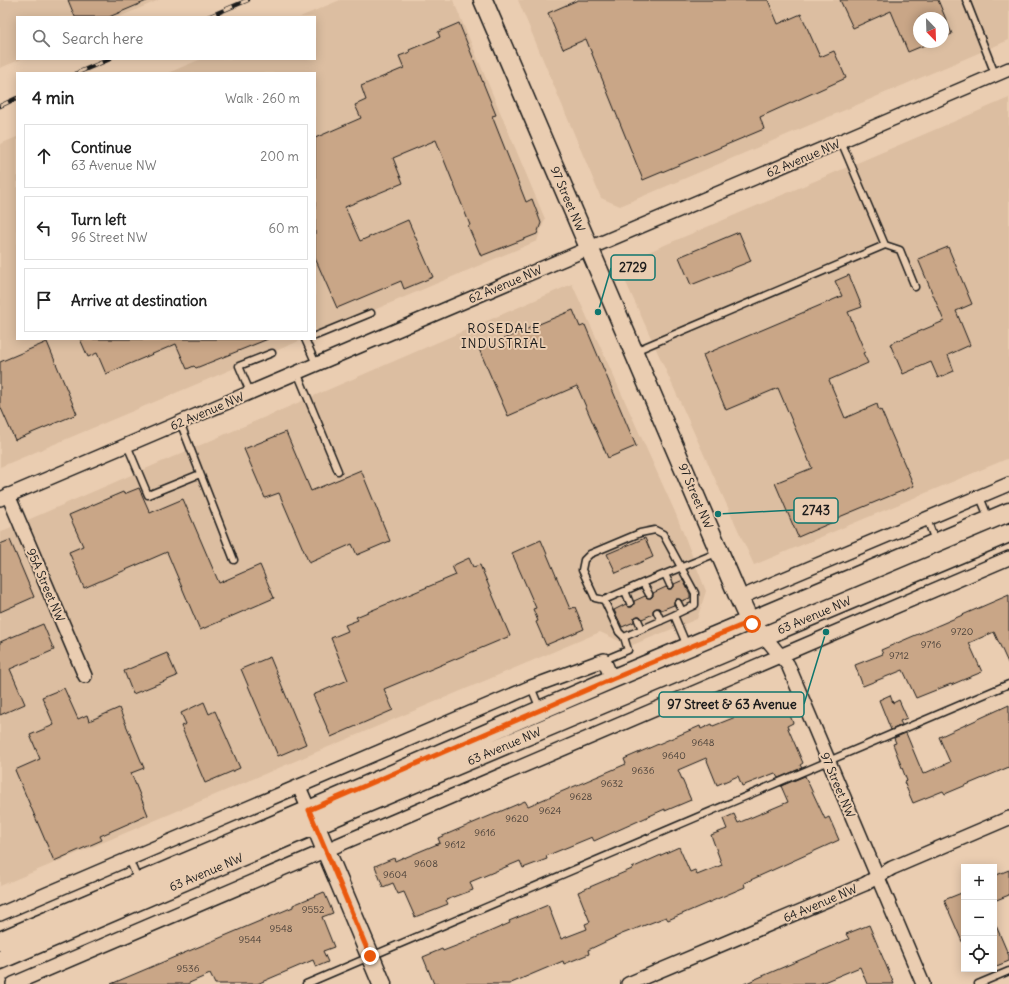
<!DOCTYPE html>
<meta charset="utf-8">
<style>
body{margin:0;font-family:Delius,sans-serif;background:#f2f2f2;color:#222}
.controls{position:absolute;right:12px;bottom:12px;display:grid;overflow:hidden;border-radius:0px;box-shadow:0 2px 10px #0003}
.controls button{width:36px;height:36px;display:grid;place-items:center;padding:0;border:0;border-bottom:1px solid #e0e0e0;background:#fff;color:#222;font:20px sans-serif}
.compass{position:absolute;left:913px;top:12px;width:36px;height:36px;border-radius:50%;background:#fff;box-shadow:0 2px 10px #0003;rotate:157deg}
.stop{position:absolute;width:12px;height:12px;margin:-9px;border:3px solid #ea580c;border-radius:50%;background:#fff}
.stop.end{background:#ea580c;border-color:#fff;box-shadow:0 1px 4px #0008}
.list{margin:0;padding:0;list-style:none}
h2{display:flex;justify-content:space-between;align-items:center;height:52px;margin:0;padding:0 16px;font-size:17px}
h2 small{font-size:13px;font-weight:400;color:#767676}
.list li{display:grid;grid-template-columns:26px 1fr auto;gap:12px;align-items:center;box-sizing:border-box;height:64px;margin:0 8px 8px;padding:0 8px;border:1px solid #e0e0e0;border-radius:0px}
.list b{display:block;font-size:15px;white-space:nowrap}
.list p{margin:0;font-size:13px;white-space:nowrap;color:#767676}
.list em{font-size:13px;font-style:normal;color:#767676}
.icon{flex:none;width:22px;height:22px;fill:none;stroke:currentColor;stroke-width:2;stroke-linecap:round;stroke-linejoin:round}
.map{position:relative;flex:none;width:1009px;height:984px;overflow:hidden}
.search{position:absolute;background:#fff;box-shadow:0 2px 10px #0003;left:16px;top:16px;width:300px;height:44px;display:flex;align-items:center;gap:10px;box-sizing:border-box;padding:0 14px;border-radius:0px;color:#767676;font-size:15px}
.panel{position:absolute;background:#fff;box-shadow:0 2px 10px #0003;left:16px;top:72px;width:300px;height:268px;border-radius:0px}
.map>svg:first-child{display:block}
.built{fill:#dcbea1;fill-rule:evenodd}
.building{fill:#c9a687;stroke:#1c1c1c}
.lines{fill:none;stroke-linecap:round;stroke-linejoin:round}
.lane-casing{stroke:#1c1c1c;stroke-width:9}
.street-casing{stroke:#1c1c1c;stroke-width:16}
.secondary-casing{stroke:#1c1c1c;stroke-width:21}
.lane{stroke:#eacdb1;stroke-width:6}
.street{stroke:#eacdb1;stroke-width:13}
.secondary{stroke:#eacdb1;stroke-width:18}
.rail-casing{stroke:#1c1c1c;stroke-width:4.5}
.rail{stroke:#eacdb1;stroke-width:3;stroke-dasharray:9;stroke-linecap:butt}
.route{stroke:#ea580c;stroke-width:5}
.labels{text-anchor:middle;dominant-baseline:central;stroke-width:4;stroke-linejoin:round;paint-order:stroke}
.number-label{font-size:10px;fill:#473e37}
.street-label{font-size:12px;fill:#1c1c1c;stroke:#eacdb1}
.neighbourhood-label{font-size:13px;letter-spacing:1px;fill:#1c1c1c;stroke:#eacdb1}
.leader{fill:none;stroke:#0f766e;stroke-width:1.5}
.callout-dot{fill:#0f766e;stroke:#eacdb1;stroke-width:1.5}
.callout{fill:#eacdb1;stroke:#0f766e;stroke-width:1.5}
.callout-label{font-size:13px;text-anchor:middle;font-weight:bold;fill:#1c1c1c}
</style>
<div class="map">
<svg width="1009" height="984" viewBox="0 0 1009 984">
<rect width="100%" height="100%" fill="#eacdb1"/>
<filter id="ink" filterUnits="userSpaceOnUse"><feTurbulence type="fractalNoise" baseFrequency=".025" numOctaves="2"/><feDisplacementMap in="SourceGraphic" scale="8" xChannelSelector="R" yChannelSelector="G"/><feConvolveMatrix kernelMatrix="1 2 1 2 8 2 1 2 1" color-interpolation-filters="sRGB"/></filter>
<g filter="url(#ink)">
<path class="built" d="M0 0H159L119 17H17V59H22L0 68Z
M340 0H453L545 219 537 241 315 335V73H168L201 59H315V17H300Z
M518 0H1009V40L620 206 601 198ZM919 18H943V42H919Z
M1009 98V458L754 565 618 265Z
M17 137V339H304L0 467V144Z
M572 284 675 512 706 591 697 619 630 646 600 632 0 886V532Z"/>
<path class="building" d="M68 0H149L109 17H75Z
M578 0H768L778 24 801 14 820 57 834 51 846 78 760 117 764 129 643 180 586 39 563 49 548 13Z
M840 0H938L952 34 943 38V18H919V42H932L908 52 891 11 853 28Z
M459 23 496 115 492 116 526 202 532 199 541 223 537 234 481 256 468 226 470 225 436 140 393 158 403 183 345 207 360 241 408 220 433 277 404 289 401 281 337 308 315 258V138L361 118 355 105 366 100 361 86 404 68 399 56 410 52 409 50 440 37 438 32Z
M739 232 751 261 691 285 679 257Z
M948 247 972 304 956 311 970 345 948 355 954 371 938 378 931 362 903 374 890 344 944 321 918 259Z
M849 275 862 307 848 312 865 352 863 353 868 363 829 380 845 418 877 404 879 411 881 410 914 486 832 520 833 522 798 537 775 483 812 468 778 388 726 410 703 355 842 296 835 281Z
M573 310 580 327 585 325 636 446 608 458 577 386 508 416 479 349Z
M80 339H268L196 368 194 366 187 369 176 344 106 374 97 353 88 357Z
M47 342 77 414 15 440 0 406V362Z
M286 432 311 491 361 470 390 541 357 555 352 544 309 563 279 493 265 498 244 449Z
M139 488 150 513 183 499 219 583 260 565 274 598 200 630 167 552 84 588 69 552 83 546 69 515 123 492 124 494Z
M645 538 653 557 616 573 607 554Z
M10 540 34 597 0 612V544Z
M541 540 570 609 575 607 584 629 546 645 536 622 538 621 533 609 536 608 512 553Z
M469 558 473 567 480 565 510 636 384 689 393 710 331 737 313 695 348 680 331 638 348 631 345 625 358 620 356 617 456 575 452 566Z
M683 580 690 594V598L682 601 680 599H676L674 601V605L661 610 659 608H656L653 610V614L642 619 640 616H637L634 618V622L622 627 614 610 626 604 629 607H632L634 604V601L645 596 647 598H651L653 596V593L666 587 668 589H671L674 587V584Z
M1009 595V665L994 632 969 643 982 672 965 679 951 685V684L916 698 903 670 863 686 855 665 883 654 881 650Z
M43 624 54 650 10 669 25 704 0 715V642Z
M167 653 177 676 133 694 124 671Z
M270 657 306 744 278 756 241 669Z
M64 688 78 719 87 715 89 721 119 708 144 768 131 773 148 815 100 836 102 840 54 861 15 770 40 759 30 735 54 725 42 697Z
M890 695 893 703 899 700 907 718 900 721 902 725 891 730 879 700Z
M784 700 793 723 787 726 803 763 800 765 802 768 778 778 775 773 742 786 738 776 717 785 706 758 678 770 691 800 665 811V809L594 841 592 837 546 856 547 859 523 868 520 861 470 882 473 890 446 900 448 904 415 917 404 892 398 894 393 883 383 887 375 866 394 858 395 861 404 857V858L440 843 438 838 525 801 528 806 589 780 626 764 624 759 700 726 701 729 712 724 713 726 768 704 769 706Z
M204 702 209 714 215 711 240 768 205 783 181 726 186 724 181 713Z
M1009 705V767L945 794 943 791 913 803 904 782 907 781 893 744 896 743 894 738 906 733 923 774 950 762 939 737Z
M805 776 825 819 829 817 839 840 744 883 745 887 668 920 666 917 622 934 588 950 589 954 564 964 563 961 509 984H434L423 957 442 949 443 951 466 942 510 923 509 921 548 905 561 939 587 929 585 924 590 922 578 892 632 869V868L679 847 690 872 695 870 697 875 722 865 711 835 727 829 723 819 734 814 738 823 788 802 781 786Z
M1009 870V895L994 901V876Z
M324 892 333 913 322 917 334 947 323 951 328 962 316 967 313 960 257 984H215L210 974 187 984H111L293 907V905Z
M964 892V946L944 900Z
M994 921 1009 956V961L994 967Z
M869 925 894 984H867L860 967 819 984H744L849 939 846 934Z"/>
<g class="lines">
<g class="lane-casing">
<path id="lane" d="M966 0 995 74
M885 245 900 250 915 287
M315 336 371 313
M305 339 316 364
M635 351 885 245 841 141
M297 372 338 471
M250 392 239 366 272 353
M180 422 234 560
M127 445 148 495 200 474
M980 497 989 519
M927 519 935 541
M665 574 670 585
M643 583 649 594
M625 591 630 603
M604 600 595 598 582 570 584 560 590 554 640 533 655 530 663 534 695 593V605L674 615
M678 603 682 611
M657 612 661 621
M638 620 642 629
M687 646 674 615 624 637 619 632 604 600 643 583 719 552
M604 660 628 650 624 637
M531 687 540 709
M129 859 138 880
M306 984 1009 684
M978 984 1009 971"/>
</g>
<g class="street-casing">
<path id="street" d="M8 495 85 676
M0 499 841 141 1009 69
M739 598 1009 484
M764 636 788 665 923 984
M299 787 309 810
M0 914 531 687 604 660 612 679
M13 984 1009 558
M628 984 865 884 892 868 1009 818"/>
</g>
<g class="secondary-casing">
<path id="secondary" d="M483 0 739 598 750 622 758 630
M311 815 382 984
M0 941 309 810 612 679 1009 512
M0 960 315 825 1009 533"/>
</g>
<use href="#lane" class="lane"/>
<use href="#street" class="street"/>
<use href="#secondary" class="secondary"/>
<g class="rail-casing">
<path id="rail" d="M208 17 248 0
M77 73 110 59
M0 106 17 98"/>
</g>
<use href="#rail" class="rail"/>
</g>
</g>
<g class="lines" filter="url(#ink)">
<path class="route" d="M370 956 309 810 612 679 750 622 752 624"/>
</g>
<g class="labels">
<g class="number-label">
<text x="962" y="631">9720</text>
<text x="931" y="644">9716</text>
<text x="899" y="655">9712</text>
<text x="703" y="742">9648</text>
<text x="674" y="755">9640</text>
<text x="643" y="770">9636</text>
<text x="612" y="783">9632</text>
<text x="581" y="796">9628</text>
<text x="550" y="810">9624</text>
<text x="517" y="818">9620</text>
<text x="485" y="832">9616</text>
<text x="455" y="844">9612</text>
<text x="426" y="863">9608</text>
<text x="395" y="874">9604</text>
<text x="313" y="909">9552</text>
<text x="281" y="928">9548</text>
<text x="250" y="939">9544</text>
<text x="188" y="968">9536</text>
</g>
<g class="street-label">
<text transform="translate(803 158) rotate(-23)">62 Avenue NW</text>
<text transform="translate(568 199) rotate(67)">97 Street NW</text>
<text transform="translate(505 284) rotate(-23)">62 Avenue NW</text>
<text transform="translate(207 411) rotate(-23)">62 Avenue NW</text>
<text transform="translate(696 496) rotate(67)">97 Street NW</text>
<text transform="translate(46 585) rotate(67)">95A Street NW</text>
<text transform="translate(814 615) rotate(-23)">63 Avenue NW</text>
<text transform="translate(504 746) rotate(-23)">63 Avenue NW</text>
<text transform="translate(838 785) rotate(67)">97 Street NW</text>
<text transform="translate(206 872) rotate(-23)">63 Avenue NW</text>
<text transform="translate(820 903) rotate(-23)">64 Avenue NW</text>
</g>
<g class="neighbourhood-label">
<text x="504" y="328">ROSEDALE<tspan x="504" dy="15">INDUSTRIAL</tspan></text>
</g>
</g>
<path class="leader" d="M598 312L611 268M718 514L794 510M826 632L804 704"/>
<g class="callout-dot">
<circle cx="598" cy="312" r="4"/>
<circle cx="718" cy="514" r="4"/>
<circle cx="826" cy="632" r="4"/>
</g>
<g class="callout">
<rect x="611" y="255" width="44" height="25" rx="4"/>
<rect x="794" y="498" width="44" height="25" rx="4"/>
<rect x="659" y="692" width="145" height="25" rx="4"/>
</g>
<g class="callout-label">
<text x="633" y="272">2729</text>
<text x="816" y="515">2743</text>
<text x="732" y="709">97 Street &amp; 63 Avenue</text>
</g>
</svg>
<div class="controls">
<button>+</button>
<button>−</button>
<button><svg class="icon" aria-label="locate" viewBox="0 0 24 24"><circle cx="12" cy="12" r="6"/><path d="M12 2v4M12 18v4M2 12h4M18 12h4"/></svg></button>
</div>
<svg class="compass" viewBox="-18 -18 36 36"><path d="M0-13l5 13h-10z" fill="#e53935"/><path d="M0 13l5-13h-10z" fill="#767676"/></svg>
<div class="stop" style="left:752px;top:624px"></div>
<div class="stop end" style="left:370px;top:956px"></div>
<div class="search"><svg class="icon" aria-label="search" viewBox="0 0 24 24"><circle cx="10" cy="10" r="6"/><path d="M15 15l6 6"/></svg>Search here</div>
<section class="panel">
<h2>4 min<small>Walk · 260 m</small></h2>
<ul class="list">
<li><svg class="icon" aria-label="ahead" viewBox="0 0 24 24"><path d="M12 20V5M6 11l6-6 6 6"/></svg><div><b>Continue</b><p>63 Avenue NW</p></div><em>200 m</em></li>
<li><svg class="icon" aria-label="left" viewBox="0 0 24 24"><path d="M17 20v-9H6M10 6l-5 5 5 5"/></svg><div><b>Turn left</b><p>96 Street NW</p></div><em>60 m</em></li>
<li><svg class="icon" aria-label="arrive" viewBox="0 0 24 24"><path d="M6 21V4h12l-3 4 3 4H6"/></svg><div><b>Arrive at destination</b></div></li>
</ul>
</section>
</div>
